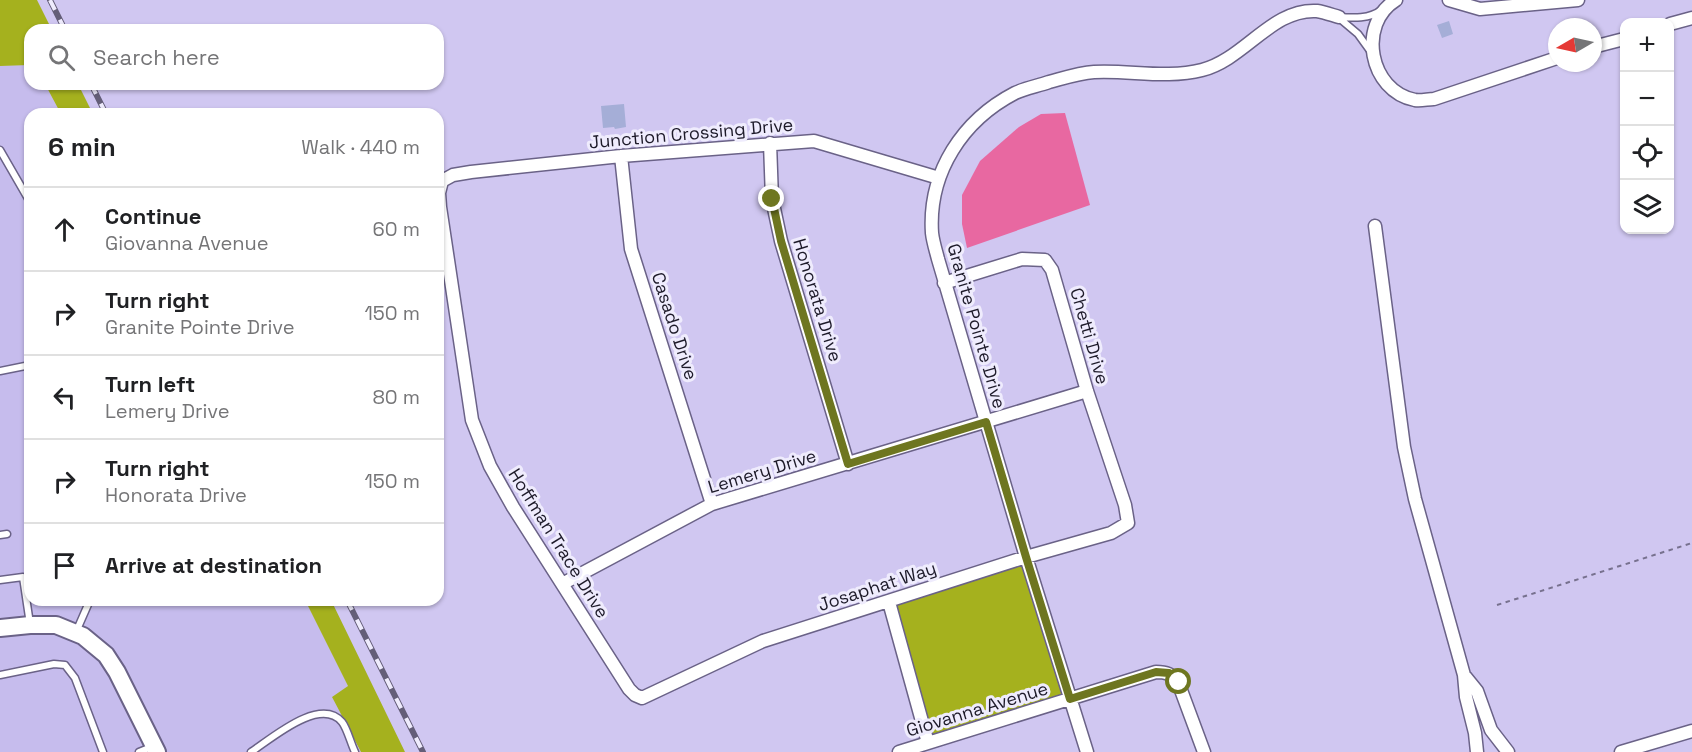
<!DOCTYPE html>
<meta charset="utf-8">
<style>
body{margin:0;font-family:"Space Grotesk",sans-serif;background:#f6f6f6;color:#202124}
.controls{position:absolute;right:18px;top:18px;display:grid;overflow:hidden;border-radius:12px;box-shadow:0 2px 4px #0004}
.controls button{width:54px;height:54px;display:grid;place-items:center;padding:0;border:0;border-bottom:2px solid #e0e0e0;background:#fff;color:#202124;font:30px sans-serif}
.compass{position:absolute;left:1548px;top:18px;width:54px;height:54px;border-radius:50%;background:#fff;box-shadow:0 2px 4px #0004;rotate:261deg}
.stop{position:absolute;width:18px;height:18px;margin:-14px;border:4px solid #6e7620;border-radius:50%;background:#fff}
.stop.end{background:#6e7620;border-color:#fff;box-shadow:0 2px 6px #0008}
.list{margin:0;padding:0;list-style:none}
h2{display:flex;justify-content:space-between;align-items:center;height:78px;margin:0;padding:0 24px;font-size:26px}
h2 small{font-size:20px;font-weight:400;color:#757577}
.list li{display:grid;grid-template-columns:39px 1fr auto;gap:18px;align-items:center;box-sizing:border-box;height:84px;padding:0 24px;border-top:2px solid #e0e0e0}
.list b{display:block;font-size:22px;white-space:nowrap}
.list p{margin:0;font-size:20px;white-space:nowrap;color:#757577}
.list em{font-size:20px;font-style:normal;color:#757577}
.icon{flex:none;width:33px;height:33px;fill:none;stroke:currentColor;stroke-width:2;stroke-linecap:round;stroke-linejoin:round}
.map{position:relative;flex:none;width:1692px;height:752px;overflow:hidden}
.search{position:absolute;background:#fff;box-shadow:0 2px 4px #0004;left:24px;top:24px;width:420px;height:66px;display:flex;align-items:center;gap:15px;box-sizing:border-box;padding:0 21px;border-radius:18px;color:#757577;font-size:22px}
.panel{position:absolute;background:#fff;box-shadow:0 2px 4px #0004;left:24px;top:108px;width:420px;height:498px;border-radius:18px}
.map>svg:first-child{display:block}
.built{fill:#c6bced}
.green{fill:#a5b11e}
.water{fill:#e868a1}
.building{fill:#a5aed7}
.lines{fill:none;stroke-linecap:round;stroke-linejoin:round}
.lane-casing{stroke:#6a6287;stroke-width:9}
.street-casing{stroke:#6a6287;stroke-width:15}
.secondary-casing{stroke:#6a6287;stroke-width:20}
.path{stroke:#77718e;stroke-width:2;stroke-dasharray:4.5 4.5;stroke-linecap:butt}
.lane{stroke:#fff;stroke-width:6}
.street{stroke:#fff;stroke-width:12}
.secondary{stroke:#fff;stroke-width:16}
.rail-casing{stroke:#645e78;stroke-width:6}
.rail{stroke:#efecfd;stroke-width:4;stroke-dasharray:11;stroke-linecap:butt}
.route{stroke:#6e7620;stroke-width:8}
.labels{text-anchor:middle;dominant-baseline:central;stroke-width:6;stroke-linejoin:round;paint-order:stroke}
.street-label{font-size:18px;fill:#1d1a29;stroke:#efecfd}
</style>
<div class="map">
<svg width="1692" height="752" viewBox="0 0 1692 752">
<rect width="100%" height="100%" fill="#d0c7f1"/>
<path class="built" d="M30 65V84H45L61 114H30V600H305L348 686 332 697 361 752H0V66Z"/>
<path class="green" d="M0 0H37L52 30H30V65L0 66Z
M45 84H78L93 114H61Z
M1026 557 1070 699 928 743 889 602Z
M305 600H331L405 752H361L332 697 348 686Z"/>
<path class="water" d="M1065 113 1090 205 967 248 962 224V195L980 161 1019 127 1041 114Z"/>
<path class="building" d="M1449 21 1453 34 1442 38 1437 25Z
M624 104 626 127 615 129 614 127 603 128 601 106Z"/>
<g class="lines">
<g class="lane-casing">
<path id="lane" d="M1339 17C1353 18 1370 19 1381 10
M1339 18 1358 34 1371 52
M0 150 30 202
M0 371 30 365
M0 535 7 534
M0 580 23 577 30 624
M76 632 90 600
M0 675 54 664 65 665 75 678 103 752
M139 752 154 746
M251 752C271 739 320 696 342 722 347 728 351 744 355 752"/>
</g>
<g class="street-casing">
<path id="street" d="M1396 0C1357 24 1369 91 1415 100 1421 101 1428 99 1434 99L1557 58
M1449 0 1480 9 1578 0
M1670 24 1692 18
M1593 47 1624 39
M770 143 772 199 781 241 848 464
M621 156 631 249 712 504
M939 178 814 141 621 156 471 172 453 175 442 181 439 193 440 207 472 420 490 466 513 507 629 689 635 695 642 698 763 641 1026 557 1111 533 1128 523 1125 505 1087 391 1052 270 1045 260 1022 259 944 283
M1375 226 1404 447 1415 499 1464 675
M562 584 712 504 1087 391
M889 602 928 743
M899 752 1156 672C1167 672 1171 674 1178 682L1204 752
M1087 752 1026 557 938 259C936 251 933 242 932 233 928 172 963 120 1015 93 1025 88 1038 86 1049 82 1064 78 1079 73 1094 72 1130 70 1167 79 1202 70 1245 59 1272 8 1317 11 1324 12 1332 15 1339 17
M1477 752 1475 733 1466 697 1464 675 1477 691 1491 730 1508 752
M1621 752 1692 731"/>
</g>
<g class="secondary-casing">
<path id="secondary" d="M0 628 30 625H56L83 636 106 655 117 672 157 752"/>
</g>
<path class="path" d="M1497 605 1692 543"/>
<use href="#lane" class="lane"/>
<use href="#street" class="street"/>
<use href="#secondary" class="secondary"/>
<g class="rail-casing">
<path id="rail" d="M50 0 65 30
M91 84 106 114
M347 600 423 752"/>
</g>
<use href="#rail" class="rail"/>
</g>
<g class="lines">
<path class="route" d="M772 199 781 241 848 464 986 422 1026 557 1070 699 1156 672 1169 673 1179 682"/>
</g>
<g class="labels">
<g class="street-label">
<text transform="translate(691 133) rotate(-5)">Junction Crossing Drive</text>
<text transform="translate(818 300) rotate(73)">Honorata Drive</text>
<text transform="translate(675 326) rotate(72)">Casado Drive</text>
<text transform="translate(977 326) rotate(74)">Granite Pointe Drive</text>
<text transform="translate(1090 336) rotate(74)">Chetti Drive</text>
<text transform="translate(762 471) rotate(-17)">Lemery Drive</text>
<text transform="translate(559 543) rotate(58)">Hoffman Trace Drive</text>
<text transform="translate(877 586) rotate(-18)">Josaphat Way</text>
<text transform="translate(977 709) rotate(-17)">Giovanna Avenue</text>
</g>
</g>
</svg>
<div class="controls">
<button>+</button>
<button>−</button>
<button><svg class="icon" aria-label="locate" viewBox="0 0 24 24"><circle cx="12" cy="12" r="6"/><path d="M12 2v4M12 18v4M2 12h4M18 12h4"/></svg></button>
<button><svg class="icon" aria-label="layers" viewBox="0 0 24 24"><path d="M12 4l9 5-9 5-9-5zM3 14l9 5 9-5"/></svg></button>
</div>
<svg class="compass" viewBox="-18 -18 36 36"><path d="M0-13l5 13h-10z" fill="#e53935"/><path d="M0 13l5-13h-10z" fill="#757577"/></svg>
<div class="stop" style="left:1179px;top:682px"></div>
<div class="stop end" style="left:772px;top:199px"></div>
<div class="search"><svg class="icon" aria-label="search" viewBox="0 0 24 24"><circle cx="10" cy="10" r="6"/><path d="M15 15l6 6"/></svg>Search here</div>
<section class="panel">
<h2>6 min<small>Walk · 440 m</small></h2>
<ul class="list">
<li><svg class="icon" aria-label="ahead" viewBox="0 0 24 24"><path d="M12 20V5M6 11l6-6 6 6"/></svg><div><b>Continue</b><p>Giovanna Avenue</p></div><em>60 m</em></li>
<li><svg class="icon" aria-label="right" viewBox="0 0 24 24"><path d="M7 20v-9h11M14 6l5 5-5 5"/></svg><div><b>Turn right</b><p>Granite Pointe Drive</p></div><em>150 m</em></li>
<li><svg class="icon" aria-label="left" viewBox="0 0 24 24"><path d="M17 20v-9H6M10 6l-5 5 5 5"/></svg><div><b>Turn left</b><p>Lemery Drive</p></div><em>80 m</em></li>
<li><svg class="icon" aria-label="right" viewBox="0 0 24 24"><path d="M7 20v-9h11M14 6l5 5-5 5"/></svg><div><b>Turn right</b><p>Honorata Drive</p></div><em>150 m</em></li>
<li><svg class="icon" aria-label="arrive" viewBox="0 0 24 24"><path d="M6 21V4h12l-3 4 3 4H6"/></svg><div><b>Arrive at destination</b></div></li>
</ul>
</section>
</div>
